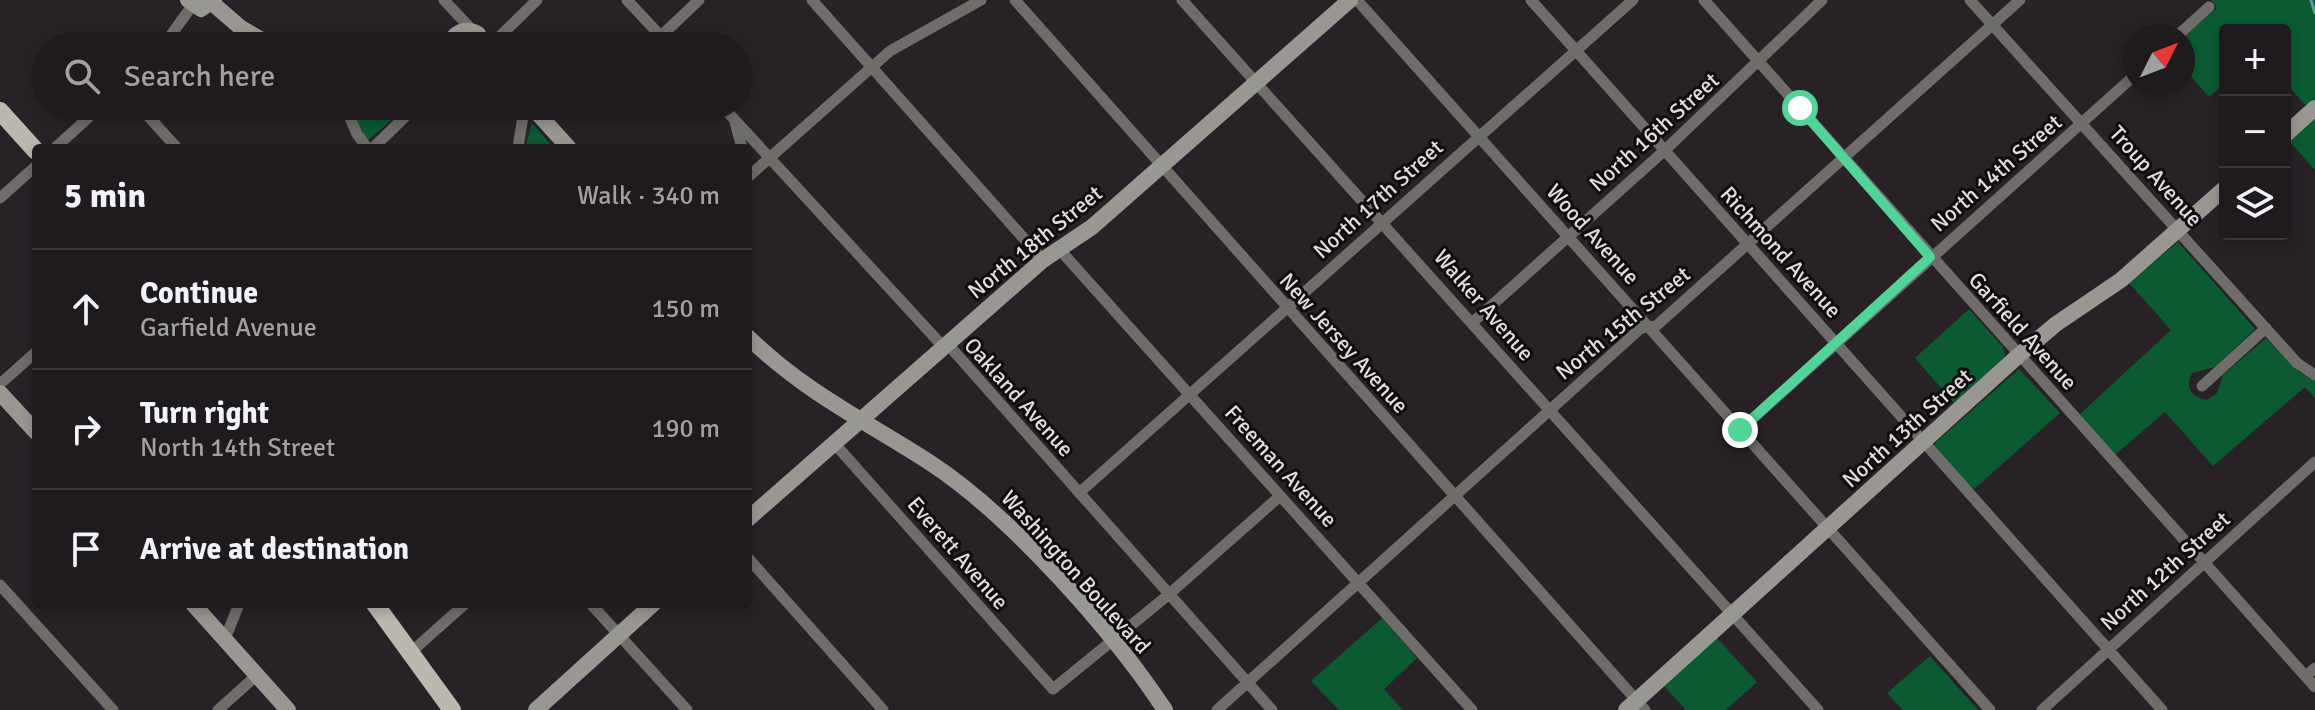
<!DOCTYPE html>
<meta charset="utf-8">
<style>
body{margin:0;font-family:Signika,sans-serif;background:#262326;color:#f1f3f6}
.controls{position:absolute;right:24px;top:24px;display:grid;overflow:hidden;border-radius:8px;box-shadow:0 4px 12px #0003}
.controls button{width:72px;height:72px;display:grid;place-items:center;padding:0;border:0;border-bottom:2px solid #3c383b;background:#1e1a1d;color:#f1f3f6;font:40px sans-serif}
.compass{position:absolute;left:2123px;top:24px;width:72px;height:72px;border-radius:50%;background:#1e1a1d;box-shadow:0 4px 12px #0003;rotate:48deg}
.stop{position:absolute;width:24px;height:24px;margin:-18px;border:6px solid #52d397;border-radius:50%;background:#fff}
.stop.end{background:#52d397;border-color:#fff;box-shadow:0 2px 8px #0008}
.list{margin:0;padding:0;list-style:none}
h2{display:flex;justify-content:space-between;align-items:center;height:104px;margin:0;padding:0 32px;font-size:34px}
h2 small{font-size:26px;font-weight:400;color:#a1a1a4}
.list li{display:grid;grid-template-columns:52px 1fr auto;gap:24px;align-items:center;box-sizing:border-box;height:120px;padding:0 32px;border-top:2px solid #3c383b}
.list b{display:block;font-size:30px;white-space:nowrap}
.list p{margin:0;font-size:26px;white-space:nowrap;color:#a1a1a4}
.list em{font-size:26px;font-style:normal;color:#a1a1a4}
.icon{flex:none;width:44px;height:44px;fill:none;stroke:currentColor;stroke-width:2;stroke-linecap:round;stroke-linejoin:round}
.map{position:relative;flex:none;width:2315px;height:710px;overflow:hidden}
.search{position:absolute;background:#1e1a1d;box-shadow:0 4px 12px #0003;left:32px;top:32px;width:720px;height:88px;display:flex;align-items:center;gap:20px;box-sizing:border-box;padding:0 28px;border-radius:44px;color:#a1a1a4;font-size:30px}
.panel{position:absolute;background:#1e1a1d;box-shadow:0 4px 12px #0003;left:32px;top:144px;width:720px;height:464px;border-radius:8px}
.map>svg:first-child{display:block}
.green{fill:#0b5a31}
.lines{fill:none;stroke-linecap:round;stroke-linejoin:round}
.stream{stroke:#67979e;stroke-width:3}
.street{stroke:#6f6d6a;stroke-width:11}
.secondary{stroke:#999791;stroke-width:16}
.primary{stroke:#bbb8b0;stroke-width:18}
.route{stroke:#52d397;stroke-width:10}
.labels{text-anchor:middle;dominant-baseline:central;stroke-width:6;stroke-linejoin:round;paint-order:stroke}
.street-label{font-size:22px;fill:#e1dde0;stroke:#0f0c0e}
</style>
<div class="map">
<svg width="2315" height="710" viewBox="0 0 2315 710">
<rect width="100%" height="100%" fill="#282227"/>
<path class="green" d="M2211 0H2315V170L2288 140 2315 116 2285 82V30H2225V83L2209 97 2183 67V38L2217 8Z
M350 106H408L367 141Z
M532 123 551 145 525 148Z
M2178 242 2255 329 2215 367 2192 373C2185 387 2191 397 2207 400L2217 393 2223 375 2266 338 2299 372 2315 381V398L2305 387 2213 466 2165 412 2115 455 2079 415 2171 330 2129 283Z
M1969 309 2003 347 2005 357 1954 403 1915 358Z
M2019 369 2060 413 1973 490 1934 446 1936 442Z
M1382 618 1417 658 1384 689 1403 710H1339L1311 681Z
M1717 638 1757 682 1726 710H1686L1664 686Z
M1930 656 1978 710H1903L1887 693Z"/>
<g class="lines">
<path class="stream" d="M2311 0 2315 13"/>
<path class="street" d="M444 0 474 32
M627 0 670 46
M812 0 1043 260
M1015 0 1645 710
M1182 0 1818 710
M1357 0 1990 710
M1531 0 2162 710
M1704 0 2315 687
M1970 0 2297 363 2315 375
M661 36 699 0
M2177 36 2209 7
M163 46 192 6
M490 46 537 0
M139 106 177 148
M345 106 357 134 367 148
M722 106 938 341 952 349 1272 710
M735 122 742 148
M55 148 101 106
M373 148 416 106
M518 148 523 116 521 106
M748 177 890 51 981 0
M0 198 36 166
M1060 250 1472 710
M1473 322 1664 151 1822 0
M0 384 36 352
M2202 386 2266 328
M1740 430 2135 75
M834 443 1053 689 1167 596 1280 496
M1079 493 1633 0
M748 558 883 710
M0 585 113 710
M591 604 687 710
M225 639 239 604
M410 653 465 604
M2306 676 2315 668
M218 710 257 675
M1217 710 1641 328 1656 326 2020 0
M2042 710 2315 462"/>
<path class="secondary" d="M188 0 201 9 214 0
M212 3 241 28 272 46
M449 46C454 32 465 27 478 34L484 46
M531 106 569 148
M2285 135 2315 108
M748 337C807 394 866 421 932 464 1012 517 1112 630 1165 710
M0 393 36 432
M748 519 1043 260 1092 227 1350 0
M193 604 288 710
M536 710 653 604
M1626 710 2018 356 2056 324 2121 280 2225 188"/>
<path class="primary" d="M0 111 36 151
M375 604 452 710"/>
</g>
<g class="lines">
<path class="route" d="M1740 430 1930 257 1800 108"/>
</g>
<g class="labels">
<g class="street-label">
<text transform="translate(1654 132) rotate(-42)">North 16th Street</text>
<text transform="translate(1996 173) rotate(-41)">North 14th Street</text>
<text transform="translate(2156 176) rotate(48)">Troup Avenue</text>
<text transform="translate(1378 199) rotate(-42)">North 17th Street</text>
<text transform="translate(1593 234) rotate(48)">Wood Avenue</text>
<text transform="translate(1035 242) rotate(-39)">North 18th Street</text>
<text transform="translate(1781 252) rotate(48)">Richmond Avenue</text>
<text transform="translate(1484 305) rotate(49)">Walker Avenue</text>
<text transform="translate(1623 323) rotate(-39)">North 15th Street</text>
<text transform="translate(2023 331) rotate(48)">Garfield Avenue</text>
<text transform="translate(1344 343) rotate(48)">New Jersey Avenue</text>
<text transform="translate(1019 397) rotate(48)">Oakland Avenue</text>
<text transform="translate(1907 428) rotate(-42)">North 13th Street</text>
<text transform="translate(1281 466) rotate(48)">Freeman Avenue</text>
<text transform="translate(958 553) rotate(49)">Everett Avenue</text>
<text transform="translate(2165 571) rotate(-42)">North 12th Street</text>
<text transform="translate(1076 572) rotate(48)">Washington Boulevard</text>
</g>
</g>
</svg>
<div class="controls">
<button>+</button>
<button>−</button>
<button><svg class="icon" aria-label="layers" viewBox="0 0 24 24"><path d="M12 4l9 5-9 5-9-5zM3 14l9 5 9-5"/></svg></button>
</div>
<svg class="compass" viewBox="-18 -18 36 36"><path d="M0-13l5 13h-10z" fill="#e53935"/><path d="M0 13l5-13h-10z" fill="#a1a1a4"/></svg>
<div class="stop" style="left:1800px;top:108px"></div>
<div class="stop end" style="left:1740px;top:430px"></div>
<div class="search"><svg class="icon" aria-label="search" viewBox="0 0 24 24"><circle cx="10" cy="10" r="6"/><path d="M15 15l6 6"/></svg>Search here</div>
<section class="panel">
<h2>5 min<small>Walk · 340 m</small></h2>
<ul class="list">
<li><svg class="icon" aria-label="ahead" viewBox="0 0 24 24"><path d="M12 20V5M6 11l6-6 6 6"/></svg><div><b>Continue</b><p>Garfield Avenue</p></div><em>150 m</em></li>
<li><svg class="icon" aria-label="right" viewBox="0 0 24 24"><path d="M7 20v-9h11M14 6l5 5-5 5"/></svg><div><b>Turn right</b><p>North 14th Street</p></div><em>190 m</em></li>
<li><svg class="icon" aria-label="arrive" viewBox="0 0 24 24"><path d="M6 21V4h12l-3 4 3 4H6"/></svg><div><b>Arrive at destination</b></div></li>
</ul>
</section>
</div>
